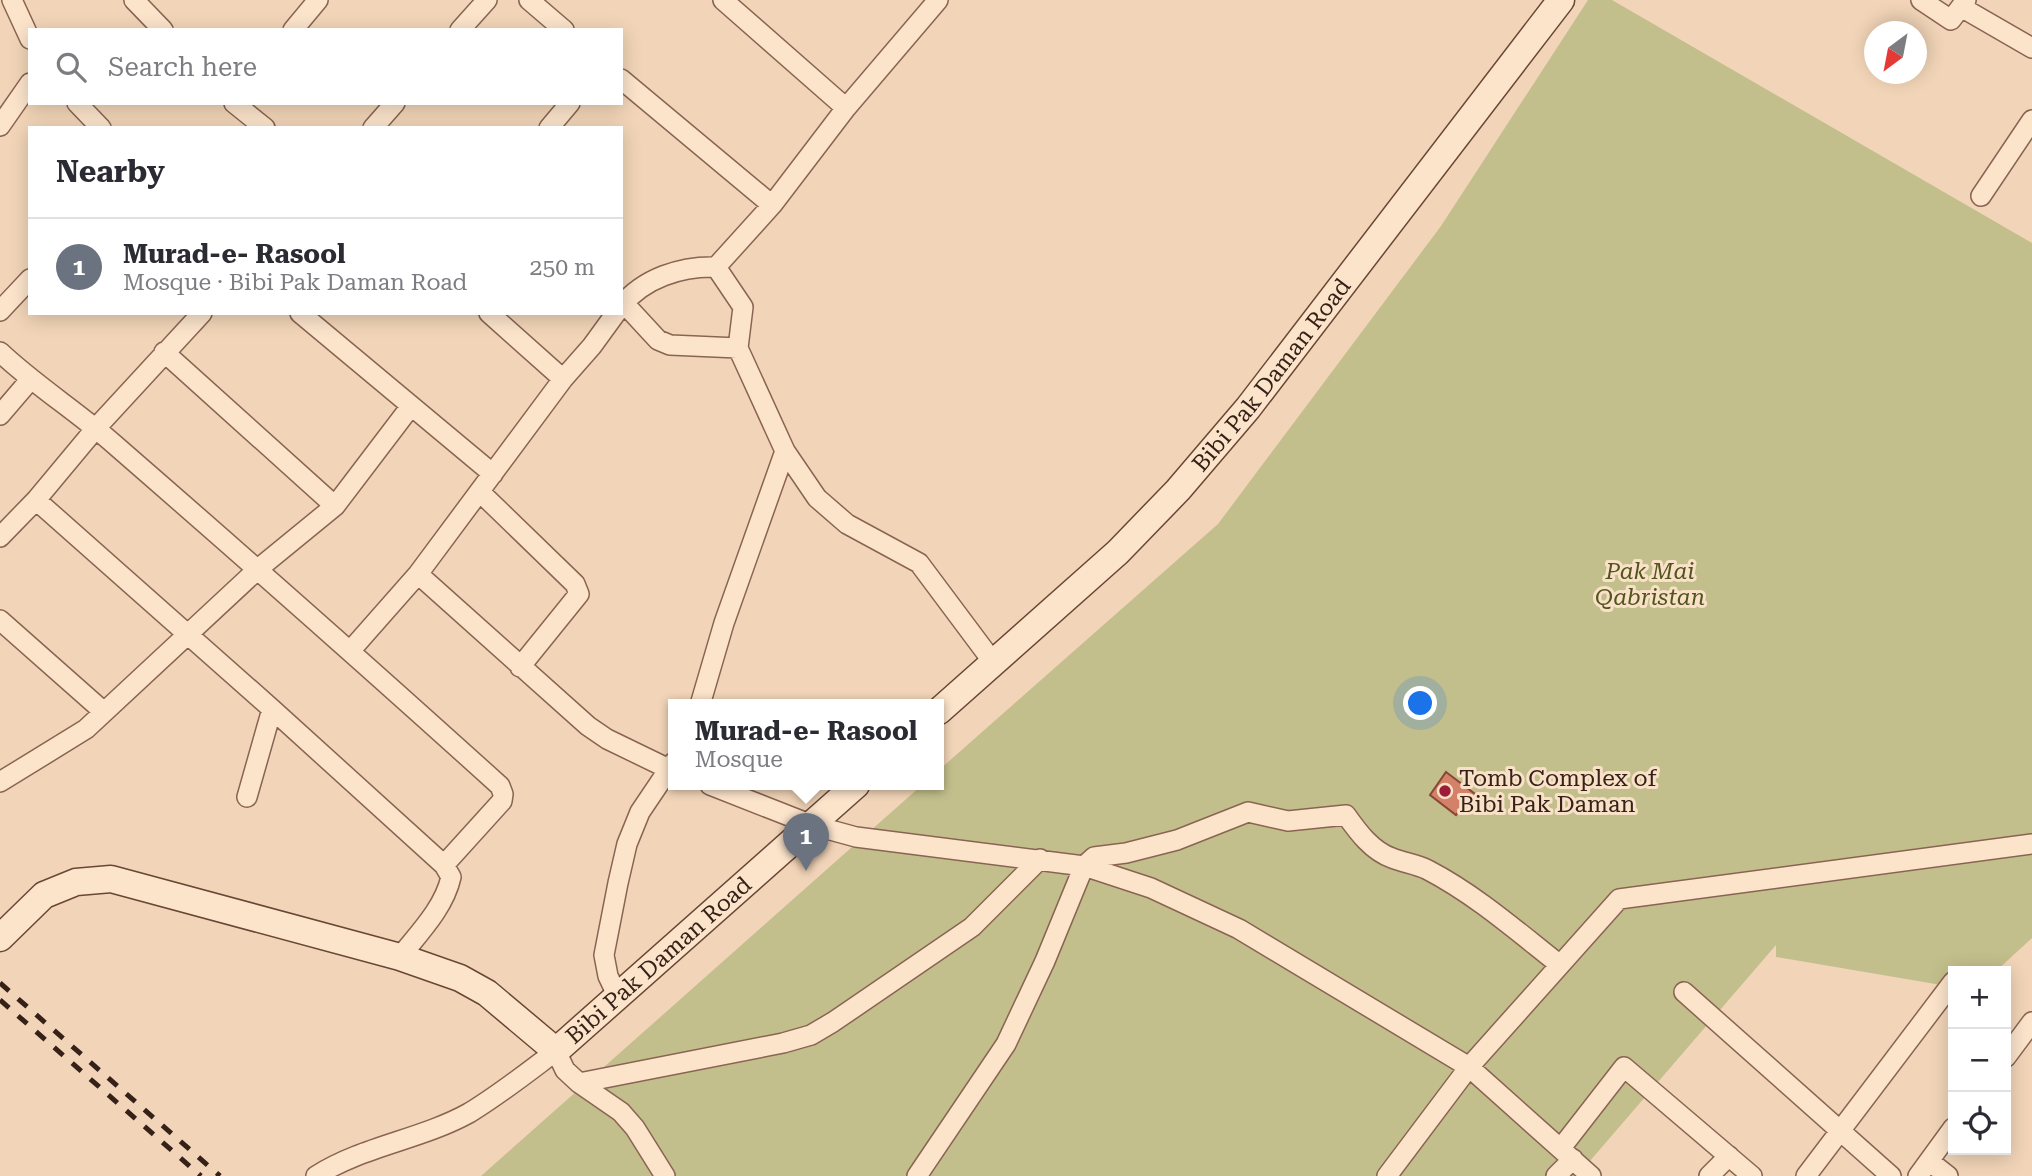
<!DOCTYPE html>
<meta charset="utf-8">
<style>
body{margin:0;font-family:"Roboto Serif",serif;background:#f2f2f3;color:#2b2b33}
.controls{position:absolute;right:21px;bottom:21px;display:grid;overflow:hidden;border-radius:0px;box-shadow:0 4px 18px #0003}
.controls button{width:63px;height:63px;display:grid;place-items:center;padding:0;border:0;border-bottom:2px solid #e1e1e2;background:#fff;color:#2b2b33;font:35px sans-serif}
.compass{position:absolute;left:1864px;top:21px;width:63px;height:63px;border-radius:50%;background:#fff;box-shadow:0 4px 18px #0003;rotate:212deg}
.you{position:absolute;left:1421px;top:704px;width:24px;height:24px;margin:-18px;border:5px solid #fff;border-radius:50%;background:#1a73e8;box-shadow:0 0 0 10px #1a73e833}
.badge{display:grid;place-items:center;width:46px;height:46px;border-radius:50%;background:#b45309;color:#fff;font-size:23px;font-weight:700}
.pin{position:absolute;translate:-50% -58px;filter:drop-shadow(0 2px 4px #0008)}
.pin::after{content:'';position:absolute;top:37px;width:24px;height:21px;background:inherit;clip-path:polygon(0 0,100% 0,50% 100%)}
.popup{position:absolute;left:668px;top:699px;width:276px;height:91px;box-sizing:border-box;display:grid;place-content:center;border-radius:0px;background:#fff;filter:drop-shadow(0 2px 5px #0005);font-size:23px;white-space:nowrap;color:#7c7c81}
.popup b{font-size:26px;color:#2b2b33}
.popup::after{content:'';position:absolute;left:50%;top:100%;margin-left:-14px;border:14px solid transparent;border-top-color:#fff}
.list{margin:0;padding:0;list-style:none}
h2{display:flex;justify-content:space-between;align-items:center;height:91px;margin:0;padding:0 28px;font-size:30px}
h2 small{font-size:23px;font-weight:400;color:#7c7c81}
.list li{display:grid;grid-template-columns:46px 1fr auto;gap:21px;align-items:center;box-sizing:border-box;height:98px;padding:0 28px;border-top:2px solid #e1e1e2}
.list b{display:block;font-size:26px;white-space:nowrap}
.list p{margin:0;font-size:23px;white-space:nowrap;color:#7c7c81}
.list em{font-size:23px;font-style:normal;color:#7c7c81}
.icon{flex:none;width:38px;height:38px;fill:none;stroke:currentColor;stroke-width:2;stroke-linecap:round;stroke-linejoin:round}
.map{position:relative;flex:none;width:2032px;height:1176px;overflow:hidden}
.search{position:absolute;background:#fff;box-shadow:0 4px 18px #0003;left:28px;top:28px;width:595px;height:77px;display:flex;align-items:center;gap:18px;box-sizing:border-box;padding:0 24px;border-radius:0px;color:#7c7c81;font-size:26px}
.panel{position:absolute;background:#fff;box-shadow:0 4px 18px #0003;left:28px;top:126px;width:595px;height:189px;border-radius:0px}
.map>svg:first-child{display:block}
.cemetery{fill:#c3bf8c}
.building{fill:#d4816a;stroke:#8a4635;stroke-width:2}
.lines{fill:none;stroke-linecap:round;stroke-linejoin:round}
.street-casing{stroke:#896452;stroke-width:22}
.secondary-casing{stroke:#6a4635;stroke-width:29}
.street{stroke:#fce4cb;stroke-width:19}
.secondary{stroke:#fce4cb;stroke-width:26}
.rail{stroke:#362119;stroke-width:5;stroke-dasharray:12 12;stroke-linecap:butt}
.poi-dot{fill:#9d1c37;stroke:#f9e1c8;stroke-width:2.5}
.labels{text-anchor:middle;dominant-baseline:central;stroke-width:6;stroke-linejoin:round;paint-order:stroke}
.street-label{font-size:23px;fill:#362119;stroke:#f9e1c8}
.park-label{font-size:23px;font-style:italic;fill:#51551d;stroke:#f9e1c8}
.poi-label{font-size:23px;fill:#362119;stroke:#f9e1c8;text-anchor:start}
</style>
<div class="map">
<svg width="2032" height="1176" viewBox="0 0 2032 1176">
<rect width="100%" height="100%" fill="#f2d5b8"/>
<path class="cemetery" d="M1588 0H1612L2032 243V938L1996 971H1953V987L1776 957V945L1577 1176H481L922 785H939V770L1218 524 1441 226Z"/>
<path class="building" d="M1446 772 1479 797 1471 807 1466 803 1456 815 1430 795Z"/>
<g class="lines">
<g class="street-casing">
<path id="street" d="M12 0 30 39
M134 0 163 30
M529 0 564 30
M723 0 846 108
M1921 0 1951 20 1966 0
M1961 7 2032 48
M293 30 318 0
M460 30 487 0
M621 79 772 205
M77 103 101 128
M234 103 265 128
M0 126 30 83
M373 128 395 103
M549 128 570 103
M1981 196 2032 120
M716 267 743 307 738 348 785 451 817 498 847 524 919 563 993 662
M621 300 658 340 670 345 738 348
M621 306C644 278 681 266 716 267L772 205 846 108 938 0
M0 311 30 279
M300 313 493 474
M489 313 563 379
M0 352C36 386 78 412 115 445 245 558 373 671 500 786L503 794 502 801 444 865
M164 352 335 506
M0 415 30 380
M480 492 575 584 579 594 520 667
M36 500 272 709 444 865 451 877C444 908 419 933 400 957
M0 537 36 500 96 428 202 313
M418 574 588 726 607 739 673 771
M0 620 104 712
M351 650 418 574 563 379 592 346 616 313
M700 705 724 623 785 451
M0 782 86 729 258 569 335 506 411 406
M710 785 812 825 856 837 1084 866 1151 888 1239 929 1469 1067 1591 1176
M247 797 272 709
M1684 992 1891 1176
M617 995 608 976 604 955 618 883 627 844 640 812 673 763
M2006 1057 2032 1022
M579 1083 783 1043 811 1035 833 1022 972 927 1040 859
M1561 1148 1624 1067 1752 1176
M1929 1161 1948 1176
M316 1176C363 1146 420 1140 469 1113 499 1095 528 1072 556 1051L565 1070 579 1083 621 1112 635 1128 665 1176
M917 1176 1006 1044 1045 961 1084 866 1094 857 1126 853 1177 840 1248 812 1288 821 1346 815C1358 832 1372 851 1392 858 1404 863 1417 864 1428 870 1476 895 1518 932 1560 965
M1387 1176 1469 1067 1619 899 2032 844
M1556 1176 1573 1159
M1709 1176 1729 1156
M1806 1176 1953 982
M1918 1176 1953 1128"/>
</g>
<g class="secondary-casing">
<g id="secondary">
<path id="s1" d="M939 711 1118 552 1178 490 1248 408 1561 0"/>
<path id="s2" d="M0 938 44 895 76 882 111 879 400 957 460 978 487 993 556 1051 856 785"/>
</g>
</g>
<use href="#street" class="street"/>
<use href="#secondary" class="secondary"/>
<path class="rail" d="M0 983 220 1176
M0 1000 201 1176"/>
</g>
<circle class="poi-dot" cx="1445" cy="791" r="7"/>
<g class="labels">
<g class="street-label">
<text stroke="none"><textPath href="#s1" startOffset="474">Bibi Pak Daman Road</textPath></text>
<text stroke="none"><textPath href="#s2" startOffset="752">Bibi Pak Daman Road</textPath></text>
</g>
<g class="park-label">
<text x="1650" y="571">Pak Mai<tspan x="1650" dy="26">Qabristan</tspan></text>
</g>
<g class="poi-label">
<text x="1459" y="778">Tomb Complex of<tspan x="1459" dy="26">Bibi Pak Daman</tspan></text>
</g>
</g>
</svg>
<div class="controls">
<button>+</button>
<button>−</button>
<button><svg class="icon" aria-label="locate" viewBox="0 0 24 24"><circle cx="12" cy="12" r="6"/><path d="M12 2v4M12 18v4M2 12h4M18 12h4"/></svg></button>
</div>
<svg class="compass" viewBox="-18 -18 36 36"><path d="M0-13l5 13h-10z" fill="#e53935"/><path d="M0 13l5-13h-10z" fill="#7c7c81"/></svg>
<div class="you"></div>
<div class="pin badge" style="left:806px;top:871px;background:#6b7280">1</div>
<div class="popup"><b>Murad-e- Rasool</b>Mosque</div>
<div class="search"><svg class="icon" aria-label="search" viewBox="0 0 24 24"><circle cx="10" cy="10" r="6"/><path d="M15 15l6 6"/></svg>Search here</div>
<section class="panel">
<h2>Nearby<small></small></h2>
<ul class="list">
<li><span class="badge" style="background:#6b7280">1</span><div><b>Murad-e- Rasool</b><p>Mosque · Bibi Pak Daman Road</p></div><em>250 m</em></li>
</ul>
</section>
</div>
